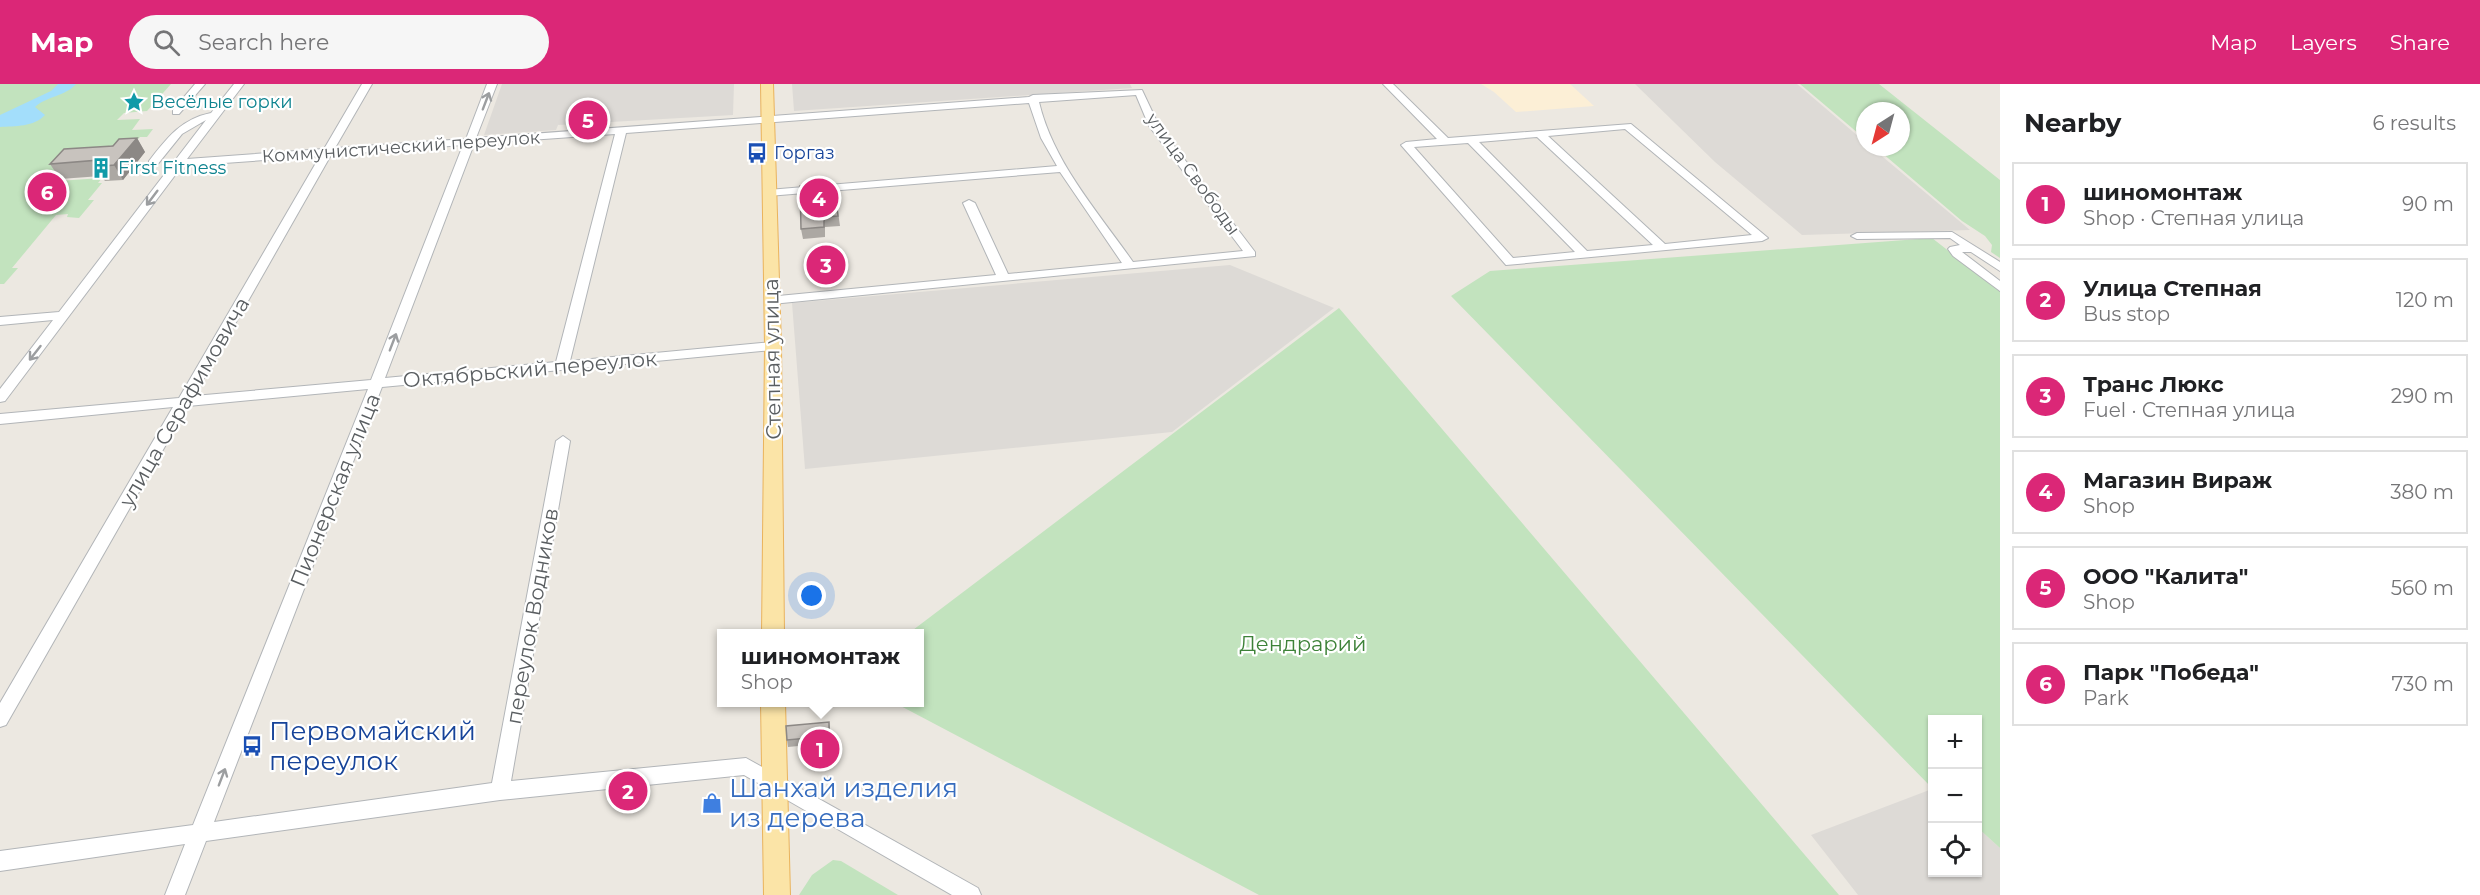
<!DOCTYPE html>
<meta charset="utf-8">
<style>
body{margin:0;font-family:Montserrat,sans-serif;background:#f6f6f6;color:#202124}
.controls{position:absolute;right:18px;bottom:18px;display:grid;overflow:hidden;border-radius:0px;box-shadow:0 2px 4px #0004}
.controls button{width:54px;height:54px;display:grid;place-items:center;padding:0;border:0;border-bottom:2px solid #e0e0e0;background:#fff;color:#202124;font:30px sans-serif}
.compass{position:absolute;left:1856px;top:18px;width:54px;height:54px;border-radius:50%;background:#fff;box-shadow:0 2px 4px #0004;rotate:216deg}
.you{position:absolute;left:812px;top:512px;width:21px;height:21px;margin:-15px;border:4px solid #fff;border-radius:50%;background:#1a73e8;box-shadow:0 0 0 9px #1a73e833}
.badge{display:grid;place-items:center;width:39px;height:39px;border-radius:50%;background:#db2777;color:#fff;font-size:20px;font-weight:700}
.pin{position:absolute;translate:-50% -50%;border:3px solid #fff;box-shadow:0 2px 6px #0006}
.popup{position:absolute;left:717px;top:545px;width:207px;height:78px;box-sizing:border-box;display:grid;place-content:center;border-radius:0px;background:#fff;filter:drop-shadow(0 2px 4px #0005);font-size:20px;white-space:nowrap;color:#757577}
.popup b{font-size:22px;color:#202124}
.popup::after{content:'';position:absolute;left:50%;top:100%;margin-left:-12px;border:12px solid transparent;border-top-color:#fff}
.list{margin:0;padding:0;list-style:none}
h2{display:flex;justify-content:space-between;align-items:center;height:78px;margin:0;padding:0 24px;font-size:26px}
h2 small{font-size:20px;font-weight:400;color:#757577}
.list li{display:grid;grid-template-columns:39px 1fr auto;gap:18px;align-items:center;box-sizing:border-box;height:84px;margin:0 12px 12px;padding:0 12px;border:2px solid #e0e0e0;border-radius:0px}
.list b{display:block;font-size:22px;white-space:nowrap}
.list p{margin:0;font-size:20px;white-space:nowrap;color:#757577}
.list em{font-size:20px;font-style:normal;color:#757577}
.icon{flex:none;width:33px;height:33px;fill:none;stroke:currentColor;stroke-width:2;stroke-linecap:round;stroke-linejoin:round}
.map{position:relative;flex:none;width:2000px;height:811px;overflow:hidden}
header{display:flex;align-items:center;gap:36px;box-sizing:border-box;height:84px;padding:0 30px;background:#db2777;color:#fff}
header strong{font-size:28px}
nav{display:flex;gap:33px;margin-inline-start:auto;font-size:21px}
.search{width:420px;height:54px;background:#f6f6f6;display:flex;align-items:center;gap:15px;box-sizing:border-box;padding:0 21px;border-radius:33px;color:#757577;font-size:22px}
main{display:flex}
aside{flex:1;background:#fff}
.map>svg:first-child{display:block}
.commercial{fill:#fcefd6}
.industrial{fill:#dddad6}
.green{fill:#c2e3be}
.water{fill:#a3defb}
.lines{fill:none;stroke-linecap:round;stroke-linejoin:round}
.minor-casing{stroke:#b2b5b8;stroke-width:2}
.major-casing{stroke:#eab35c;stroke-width:2}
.minor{fill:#fff;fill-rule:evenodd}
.major{fill:#fbe4a7;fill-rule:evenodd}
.wall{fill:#aca8a3}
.shaded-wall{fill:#8c8885}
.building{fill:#c8c3be;stroke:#8c8885;stroke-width:1.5}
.oneway{stroke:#9c9ea0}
.labels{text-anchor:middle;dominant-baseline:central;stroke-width:4.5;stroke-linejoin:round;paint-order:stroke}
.far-culture-label{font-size:18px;fill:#0d838f;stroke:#fff;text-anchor:start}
.far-street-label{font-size:18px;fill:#5a5e61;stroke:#fff}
.far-transit-label{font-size:18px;fill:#164399;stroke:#fff;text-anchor:start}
.street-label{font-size:21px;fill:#5a5e61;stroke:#fff}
.park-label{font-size:21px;fill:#3d8238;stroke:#fff}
.near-transit-label{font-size:26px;fill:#164399;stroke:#fff;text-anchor:start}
.near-shop-label{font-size:26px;fill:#366cbe;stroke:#fff;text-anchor:start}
</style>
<header>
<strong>Map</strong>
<div class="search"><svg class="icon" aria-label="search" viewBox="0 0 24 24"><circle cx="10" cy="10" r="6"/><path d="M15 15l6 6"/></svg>Search here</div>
<nav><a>Map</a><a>Layers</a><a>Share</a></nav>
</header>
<main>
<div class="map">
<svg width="2000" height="811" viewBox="0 0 2000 811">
<rect width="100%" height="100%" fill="#ece8e1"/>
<path class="commercial" d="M1481 0H1570L1594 22 1516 28 1494 8Z"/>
<path class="industrial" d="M502 0H734L733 31 558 41 556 46 484 51Z
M792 0H1130L1132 4 794 27Z
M1635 0H1797L1865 58V63H1871L1970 146 1802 151 1715 78Z
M1230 181 1334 224 1172 348 805 385 792 219Z
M1932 705V788H1978V744L2000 764V811H1858L1811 751Z"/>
<path class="green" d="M0 0H171L147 27 124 29 117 36 140 35 132 46 153 45 147 53H140L126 69 61 79 43 98 102 94 98 99H102L88 116H94L79 134 67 133 68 130 56 131 12 184H18L4 200H0Z
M1800 0H1879L2000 96V174L1991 168 1992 161 1985 152 1962 137 1875 63H1901V27H1865V55Z
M1932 154 2000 207V764L1978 744V636H1932V704L1451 212 1490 187Z
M1339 224 1839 811H1259L895 619 919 618V550L909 549Z
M833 776 841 777 898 811H799L812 791Z"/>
<path class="water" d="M58 0H76C66 12 47 12 35 23L45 31C34 43 15 42 0 43V31L51 7Z"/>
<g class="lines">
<g class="minor-casing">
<path id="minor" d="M195 0H205L179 30H173V26Z
M234 0H244L187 75 324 65 362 0H372L335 64 466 55 487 0H497L476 54 1029 13 1033 11 1142 6 1159 42 1255 168V172L772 220 768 219 766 216 768 213 996 191 963 119 969 116 975 119 1008 190 1122 179 1060 88 768 112 763 109 768 106 1057 82 1041 54 1029 19 626 49 570 277 773 258 780 262 773 266 382 303 214 738 492 699 556 357 563 352 570 357 511 697 746 674 978 804 981 811H952L744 691 500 716 206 757 185 811H165L185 760 0 787V767L193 741 368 305 188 322 6 641 0 643V619L173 323 0 340V330L179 314 320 72 182 82 5 317 0 318V305L53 236 0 241V233L59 228 206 36 182 50 157 81H149V77C167 54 181 35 211 29ZM1136 11 1149 42 1243 167 1133 178C1098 128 1053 78 1039 18ZM615 50 556 278 385 294 474 60ZM463 61 371 296 194 312 331 71Z
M1383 0H1393L1448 54 1631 40 1768 154 1762 157 1506 181 1401 61 1406 58 1437 55ZM1625 45 1752 151 1665 160 1548 52ZM1537 53 1653 161 1587 167 1479 58ZM1468 59 1575 168 1513 174 1414 63Z
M1952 148 2000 178V187L1971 168H1962L2000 197V207L1953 172 1948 165 1950 163 1960 161 1950 154 1857 155 1851 152 1857 149Z"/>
</g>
<g class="major-casing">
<path id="major" d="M761 0H773L781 262 784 550H762L765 262Z
M761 618H785L790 811H764Z"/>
</g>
<use href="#minor" class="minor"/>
<use href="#major" class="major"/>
</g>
<path class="wall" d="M137 54 145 68 123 96 105 97 101 92 60 95 50 80Z
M834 99 840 142 825 143V153L803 155 801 145Z
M838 167 841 190 813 192 811 169Z
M830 645V670L810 672 809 661 788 663 787 656Z"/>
<path class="shaded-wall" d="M137 54 145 68 123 96 114 81Z
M829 638 830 645V670L829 663Z"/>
<path class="building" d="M137 54 114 81 95 83 100 76 50 80 64 65 113 62 119 55Z
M834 99 838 132 824 133V143L801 145 800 102Z
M838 167 840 186 812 189 811 169Z
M829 638V663L809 665 808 654 787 656 786 642Z"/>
<defs><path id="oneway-shaft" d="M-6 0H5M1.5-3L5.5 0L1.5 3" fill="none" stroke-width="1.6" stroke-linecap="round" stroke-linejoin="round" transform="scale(1.5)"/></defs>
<g class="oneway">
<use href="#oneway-shaft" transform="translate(486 17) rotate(-69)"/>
<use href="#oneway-shaft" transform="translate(152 114) rotate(127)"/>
<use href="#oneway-shaft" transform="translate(393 258) rotate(-69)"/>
<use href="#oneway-shaft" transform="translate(35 269) rotate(128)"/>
<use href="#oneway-shaft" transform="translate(222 693) rotate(-69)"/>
</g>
<defs>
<g id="sight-bare" transform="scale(1.62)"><path d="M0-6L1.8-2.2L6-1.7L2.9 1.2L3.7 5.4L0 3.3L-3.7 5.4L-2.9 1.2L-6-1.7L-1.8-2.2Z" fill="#0f9aa8" stroke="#fff" stroke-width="2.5" paint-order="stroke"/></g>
<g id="bus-bare" transform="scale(1.62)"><path d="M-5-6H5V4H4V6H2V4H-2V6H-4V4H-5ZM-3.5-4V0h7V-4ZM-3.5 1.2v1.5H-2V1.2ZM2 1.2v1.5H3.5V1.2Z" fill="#1a4fb4" stroke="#fff" stroke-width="2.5" paint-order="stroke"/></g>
<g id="building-bare" transform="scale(1.62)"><path d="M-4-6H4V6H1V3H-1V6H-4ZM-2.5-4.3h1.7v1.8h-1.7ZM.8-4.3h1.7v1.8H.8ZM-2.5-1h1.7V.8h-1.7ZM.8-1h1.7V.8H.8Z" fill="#0f9aa8" stroke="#fff" stroke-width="2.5" paint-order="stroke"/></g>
<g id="shop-bare" transform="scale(1.62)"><path d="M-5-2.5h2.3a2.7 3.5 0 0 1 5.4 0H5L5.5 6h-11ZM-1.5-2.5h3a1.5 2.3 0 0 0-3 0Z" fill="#3f7fe0" stroke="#fff" stroke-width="2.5" paint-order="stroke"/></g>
</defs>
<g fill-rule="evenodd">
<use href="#sight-bare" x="134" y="18"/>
<use href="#bus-bare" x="757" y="69"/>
<use href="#building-bare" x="101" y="84"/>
<use href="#bus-bare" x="252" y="662"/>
<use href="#shop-bare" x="712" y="719"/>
</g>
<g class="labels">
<g class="far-culture-label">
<text x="151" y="18">Весёлые горки</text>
<text x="118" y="84">First Fitness</text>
</g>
<g class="far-street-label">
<text transform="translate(401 63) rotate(-4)">Коммунистический переулок</text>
<text transform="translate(1193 90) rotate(54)">улица Свободы</text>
</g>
<g class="far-transit-label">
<text x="774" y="69">Горгаз</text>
</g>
<g class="street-label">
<text transform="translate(772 275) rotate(-91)">Степная улица</text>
<text transform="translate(530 285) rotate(-5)">Октябрьский переулок</text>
<text transform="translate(184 318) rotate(-60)">улица Серафимовича</text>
<text transform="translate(335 406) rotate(-68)">Пионерская улица</text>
<text transform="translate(532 532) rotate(-80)">переулок Водников</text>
</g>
<g class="park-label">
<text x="1303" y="559">Дендрарий</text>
</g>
<g class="near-transit-label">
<text x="269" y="647">Первомайский<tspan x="269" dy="30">переулок</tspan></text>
</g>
<g class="near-shop-label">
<text x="729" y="704">Шанхай изделия<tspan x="729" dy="30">из дерева</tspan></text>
</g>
</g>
</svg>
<div class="controls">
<button>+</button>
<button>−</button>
<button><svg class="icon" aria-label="locate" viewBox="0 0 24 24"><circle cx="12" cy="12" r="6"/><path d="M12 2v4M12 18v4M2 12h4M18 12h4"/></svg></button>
</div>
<svg class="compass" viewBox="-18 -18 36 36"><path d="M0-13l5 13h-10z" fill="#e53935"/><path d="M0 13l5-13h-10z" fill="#757577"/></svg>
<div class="you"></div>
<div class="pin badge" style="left:820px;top:665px">1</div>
<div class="popup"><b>шиномонтаж</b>Shop</div>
<div class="pin badge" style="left:628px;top:707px">2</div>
<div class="pin badge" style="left:826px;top:181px">3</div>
<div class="pin badge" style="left:819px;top:114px">4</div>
<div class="pin badge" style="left:588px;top:36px">5</div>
<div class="pin badge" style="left:47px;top:108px">6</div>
</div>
<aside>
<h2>Nearby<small>6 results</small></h2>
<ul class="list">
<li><span class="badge">1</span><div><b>шиномонтаж</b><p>Shop · Степная улица</p></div><em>90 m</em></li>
<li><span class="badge">2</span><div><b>Улица Степная</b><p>Bus stop</p></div><em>120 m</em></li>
<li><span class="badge">3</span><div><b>Транс Люкс</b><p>Fuel · Степная улица</p></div><em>290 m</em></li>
<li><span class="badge">4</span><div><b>Магазин Вираж</b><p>Shop</p></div><em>380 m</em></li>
<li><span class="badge">5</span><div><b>ООО &quot;Калита&quot;</b><p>Shop</p></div><em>560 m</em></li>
<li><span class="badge">6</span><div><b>Парк &quot;Победа&quot;</b><p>Park</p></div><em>730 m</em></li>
</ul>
</aside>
</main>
